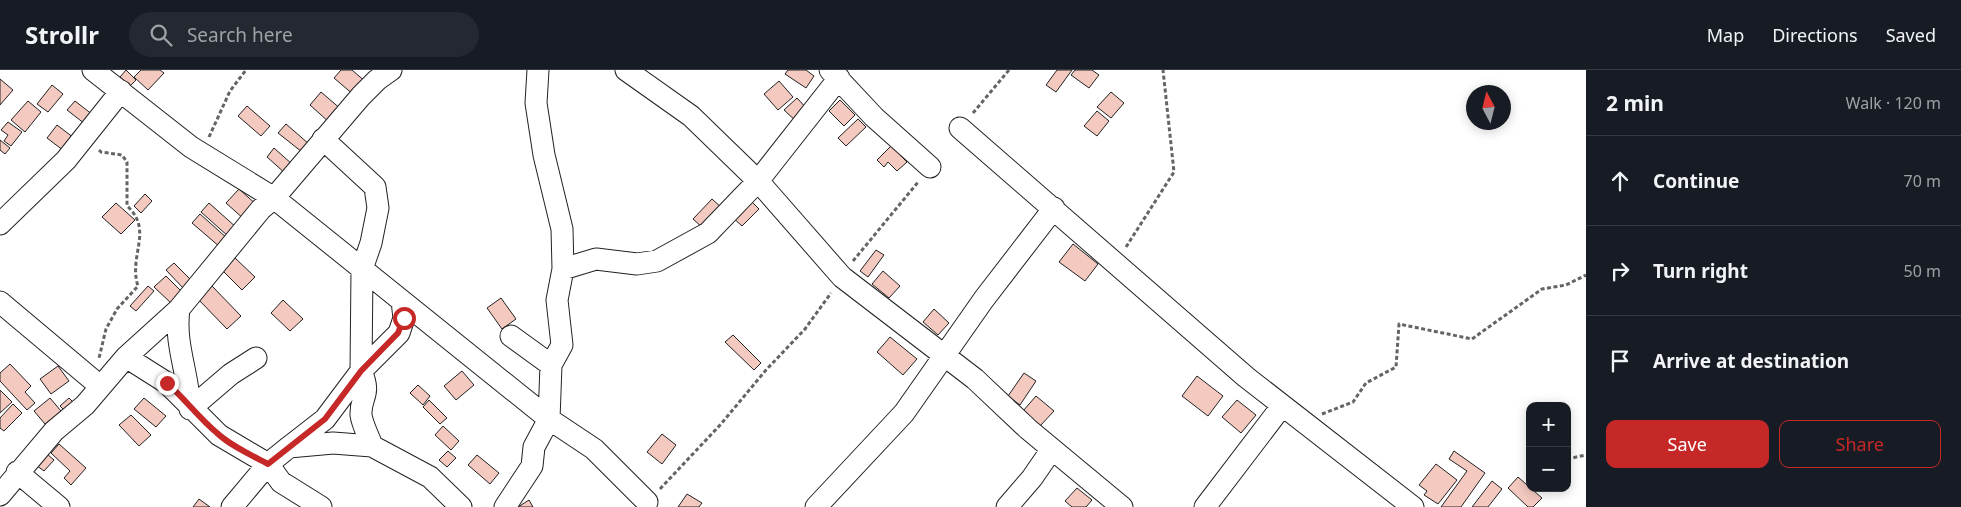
<!DOCTYPE html>
<meta charset="utf-8">
<style>
body{margin:0;font-family:"Noto Sans",sans-serif;background:#242831;color:#f1f3f6}
.controls{position:absolute;right:15px;bottom:15px;display:grid;overflow:hidden;border-radius:10px;box-shadow:0 2px 12px #0003}
.controls button{width:45px;height:45px;display:grid;place-items:center;padding:0;border:0;border-bottom:1px solid #363941;background:#171b24;color:#f1f3f6;font:25px sans-serif}
.compass{position:absolute;left:1466px;top:15px;width:45px;height:45px;border-radius:50%;background:#171b24;box-shadow:0 2px 12px #0003;rotate:353deg}
.stop{position:absolute;width:15px;height:15px;margin:-11px;border:4px solid #c62828;border-radius:50%;background:#fff}
.stop.end{background:#c62828;border-color:#fff;box-shadow:0 1px 5px #0008}
.list{margin:0;padding:0;list-style:none}
h2{display:flex;justify-content:space-between;align-items:center;height:65px;margin:0;padding:0 20px;font-size:21px}
h2 small{font-size:16px;font-weight:400;color:#9ea1a6}
.list li{display:grid;grid-template-columns:32px 1fr auto;gap:15px;align-items:center;box-sizing:border-box;height:90px;padding:0 20px;border-top:1px solid #363941}
.list b{display:block;font-size:19px;white-space:nowrap}
.list em{font-size:16px;font-style:normal;color:#9ea1a6}
.actions{display:flex;gap:10px;padding:15px 20px}
.actions a{flex:1;padding:11px 0;border:1px solid #c62828;border-radius:10px;text-align:center;font-size:18px;color:#c62828}
.actions .main{background:#c62828;color:#fff}
.icon{flex:none;width:28px;height:28px;fill:none;stroke:currentColor;stroke-width:2;stroke-linecap:round;stroke-linejoin:round}
.map{position:relative;flex:none;width:1586px;height:437px;overflow:hidden}
header{display:flex;align-items:center;gap:30px;box-sizing:border-box;height:70px;padding:0 25px;background:#171b24;border-bottom:1px solid #363941}
header strong{font-size:24px}
nav{display:flex;gap:28px;margin-inline-start:auto;font-size:18px}
.search{width:350px;height:45px;background:#242831;display:flex;align-items:center;gap:12px;box-sizing:border-box;padding:0 18px;border-radius:28px;color:#9ea1a6;font-size:19px}
main{display:flex}
aside{flex:1;background:#171b24}
.map>svg:first-child{display:block}
.building{fill:#f3c9c0;stroke:#222}
.lines{fill:none;stroke-linecap:round;stroke-linejoin:round}
.minor-casing{stroke:#222;stroke-width:23}
.path{stroke:#646464;stroke-width:3;stroke-dasharray:4 2.5;stroke-linecap:butt}
.minor{stroke:#fff;stroke-width:21}
.route{stroke:#c62828;stroke-width:6}
</style>
<header>
<strong>Strollr</strong>
<div class="search"><svg class="icon" aria-label="search" viewBox="0 0 24 24"><circle cx="10" cy="10" r="6"/><path d="M15 15l6 6"/></svg>Search here</div>
<nav><a>Map</a><a>Directions</a><a>Saved</a></nav>
</header>
<main>
<div class="map">
<svg width="1586" height="437" viewBox="0 0 1586 437">
<rect width="100%" height="100%" fill="#fff"/>
<path class="building" d="M126 0 136 10 130 16 120 7Z
M141 0H160L164 3 148 20 134 7Z
M341 0H352L367 13 355 26 334 8Z
M788 0H806L814 6 806 18 785 4Z
M1057 0H1072L1056 22 1046 15Z
M1075 0H1092L1099 5 1089 18 1071 5Z
M0 9 13 20 0 35Z
M779 11 793 27 778 40 764 24Z
M52 15 63 24 48 42 37 34Z
M321 22 342 40 330 53 310 35Z
M1111 22 1124 33 1111 48 1097 37Z
M797 28 809 41 797 52 784 40Z
M840 30 855 45 844 56 829 41Z
M28 31 41 42 25 62 11 50Z
M75 31 93 45 85 54 67 40Z
M247 36 270 56 261 66 238 46Z
M1097 41 1109 51 1097 66 1084 56Z
M858 49 866 57 846 76 838 68Z
M8 52 22 62 11 76 4 71 8 65 1 60Z
M286 54 309 74 302 82 278 63Z
M57 55 74 68 64 81 47 68Z
M0 70 10 78 5 84 0 80Z
M891 76 907 92 897 101 888 92 884 97 877 90Z
M274 78 293 95 286 104 267 87Z
M239 119 258 136 245 150 226 133Z
M145 124 152 131 141 143 134 136Z
M748 128 759 139 742 156 731 146Z
M712 129 723 139 704 159 693 149Z
M116 133 135 150 121 164 102 147Z
M209 133 237 158 229 167 201 142Z
M200 144 228 169 220 177 192 153Z
M1073 174 1098 194 1085 211 1059 192Z
M876 180 884 185 868 207 860 201Z
M235 188 255 207 242 220 222 200Z
M174 193 191 210 183 218 166 200Z
M883 201 900 216 889 228 872 214Z
M166 206 183 223 172 234 154 217Z
M211 215 241 246 227 259 197 228Z
M148 216 154 221 136 241 130 236Z
M501 228 516 249 502 259 487 238Z
M283 230 303 249 290 261 271 243Z
M934 239 949 253 938 265 923 252Z
M733 265 761 293 754 300 725 272Z
M890 267 917 289 903 305 877 282Z
M10 294 31 316 25 322 35 333 27 340 0 311V303Z
M58 296 69 311 51 324 40 309Z
M462 301 474 315 456 330 444 316Z
M1024 303 1036 311 1020 335 1008 326Z
M1197 306 1223 326 1208 346 1182 326Z
M418 315 430 326 423 335 410 323Z
M0 320 12 332 0 343Z
M1036 326 1054 341 1040 356 1023 341Z
M50 328 61 341 45 354 34 341Z
M69 328 74 333 65 341 60 336Z
M144 328 166 346 156 357 134 339Z
M429 330 447 348 440 354 423 337Z
M1237 330 1256 345 1241 363 1222 347Z
M13 334 22 343 4 361 0 358V348Z
M131 345 151 365 139 376 119 355Z
M443 356 459 371 451 380 435 365Z
M662 364 676 375 662 394 647 382Z
M59 374 86 398 71 415 64 408 70 401 51 383Z
M448 381 456 388 447 397 439 390Z
M1454 381 1485 403 1461 437H1441L1467 401 1449 389Z
M47 384 54 390 44 401 36 395Z
M477 385 499 403 490 414 468 395Z
M1436 394 1457 410 1438 434 1424 425 1427 421 1419 415Z
M1518 407 1542 428 1533 437H1528L1508 418Z
M1492 411 1502 419 1488 437H1472Z
M1077 418 1092 430 1086 437H1072L1065 431Z
M687 424 702 433 699 437H678Z
M199 429 210 437H193Z
M529 430 533 437H518Z"/>
<g class="lines">
<g class="minor-casing">
<path id="minor" d="M93 0 191 77 274 128 549 349 594 379 647 432
M538 0 536 33 544 85 562 159 563 199 557 230 562 275 551 295
M626 0 691 46 758 111 842 207 975 309 1028 359 1122 437
M830 0 874 47 930 97
M960 58 1246 307 1413 437
M323 69 375 117 378 138 371 173 362 199 361 301C372 326 360 326 361 345 362 354 369 367 372 376
M0 154 66 90 121 21
M563 199 596 189 637 194 657 191 708 163 758 111 839 8
M0 232 100 316
M179 239C174 274 189 305 190 339
M126 287 167 313 219 365 268 394 281 412 321 437
M190 339 231 304 256 288
M289 377 325 349 361 301 399 263 404 248 402 231
M17 402 59 437
M0 425 54 361 85 335 126 287 179 239 261 139 274 128 361 26 377 10 391 0
M232 437 268 394 289 377 333 373 372 376 430 407 461 437
M505 437 532 396 534 377 549 349 551 295 511 266
M816 437 904 343 984 229 1054 138
M1007 437 1032 408 1052 379
M1205 437 1282 336"/>
</g>
<path class="path" d="M973 43 1009 0
M209 67 230 21 246 0
M99 80 101 82 122 85 127 92V136C154 160 128 186 138 216L117 239 106 259 99 288
M1126 177 1174 102 1163 0
M853 191 919 111
M1322 344 1353 332 1366 313 1396 297 1399 254 1472 269 1542 219 1566 215 1586 205
M1567 389 1586 385
M660 419 721 354 766 300 805 259 831 223"/>
<use href="#minor" class="minor"/>
</g>
<g class="lines">
<path class="route" d="M167 313C185 329 199 348 217 363 231 376 251 385 268 394L325 349 361 301 398 263 404 248"/>
</g>
</svg>
<div class="controls">
<button>+</button>
<button>−</button>
</div>
<svg class="compass" viewBox="-18 -18 36 36"><path d="M0-13l5 13h-10z" fill="#e53935"/><path d="M0 13l5-13h-10z" fill="#9ea1a6"/></svg>
<div class="stop" style="left:404px;top:248px"></div>
<div class="stop end" style="left:167px;top:313px"></div>
</div>
<aside>
<h2>2 min<small>Walk · 120 m</small></h2>
<ul class="list">
<li><svg class="icon" aria-label="ahead" viewBox="0 0 24 24"><path d="M12 20V5M6 11l6-6 6 6"/></svg><div><b>Continue</b></div><em>70 m</em></li>
<li><svg class="icon" aria-label="right" viewBox="0 0 24 24"><path d="M7 20v-9h11M14 6l5 5-5 5"/></svg><div><b>Turn right</b></div><em>50 m</em></li>
<li><svg class="icon" aria-label="arrive" viewBox="0 0 24 24"><path d="M6 21V4h12l-3 4 3 4H6"/></svg><div><b>Arrive at destination</b></div></li>
</ul>
<div class="actions"><a class="main">Save</a><a>Share</a></div>
</aside>
</main>
